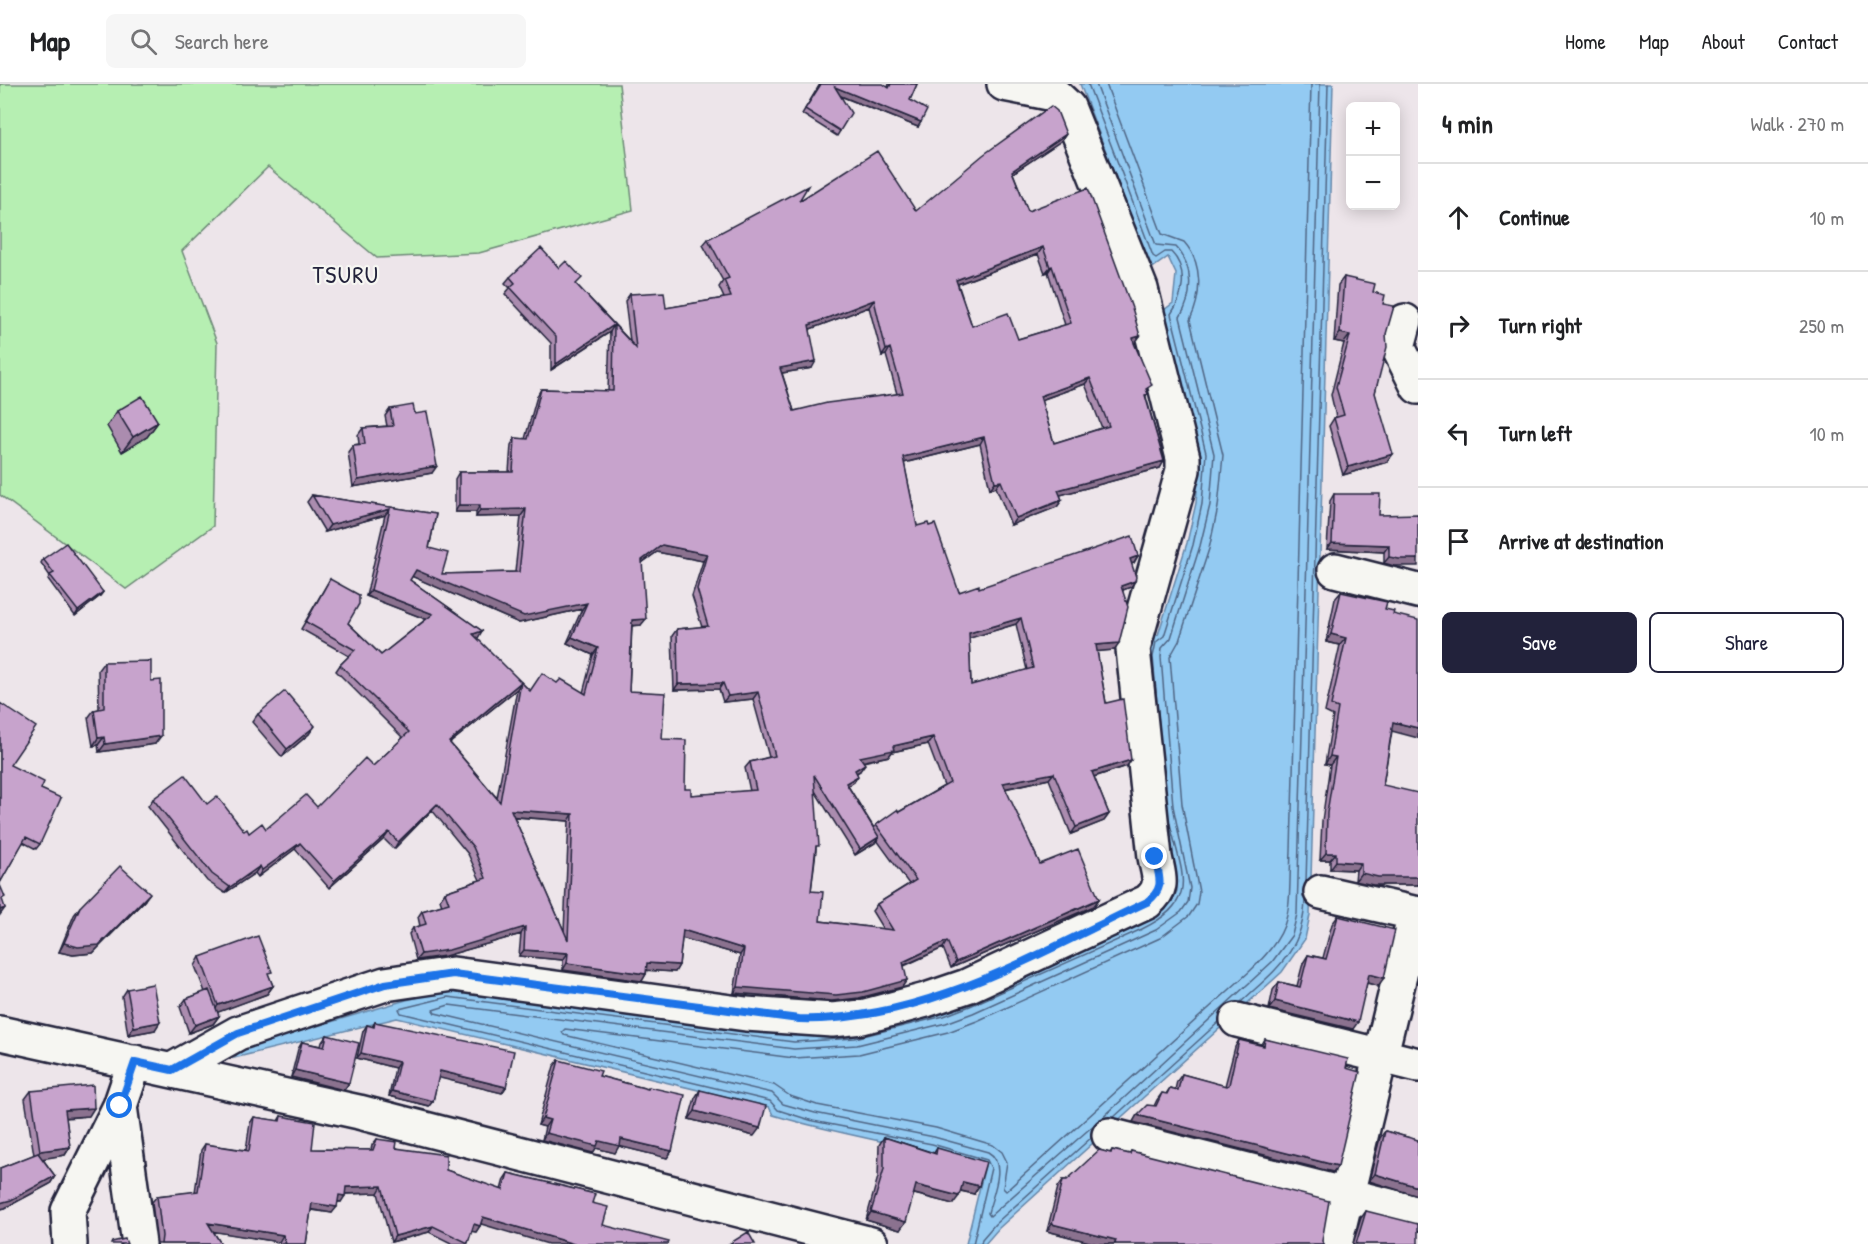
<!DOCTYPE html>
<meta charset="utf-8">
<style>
body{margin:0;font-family:"Patrick Hand",sans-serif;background:#f6f6f6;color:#202124}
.controls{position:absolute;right:18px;top:18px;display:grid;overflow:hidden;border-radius:9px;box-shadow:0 3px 15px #0003}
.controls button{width:54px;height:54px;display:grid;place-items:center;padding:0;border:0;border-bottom:2px solid #e0e0e0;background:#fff;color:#202124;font:30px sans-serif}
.stop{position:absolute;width:18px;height:18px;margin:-14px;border:4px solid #1a73e8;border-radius:50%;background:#fff}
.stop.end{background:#1a73e8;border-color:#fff;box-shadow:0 2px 6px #0008}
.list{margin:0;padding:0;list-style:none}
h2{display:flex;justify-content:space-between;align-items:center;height:78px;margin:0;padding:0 24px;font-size:26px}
h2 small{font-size:20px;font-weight:400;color:#757577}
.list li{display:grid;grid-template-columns:39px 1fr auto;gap:18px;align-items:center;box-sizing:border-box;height:108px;padding:0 24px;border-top:2px solid #e0e0e0}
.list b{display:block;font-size:22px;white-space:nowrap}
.list em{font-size:20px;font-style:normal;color:#757577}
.actions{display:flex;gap:12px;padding:18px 24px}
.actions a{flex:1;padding:14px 0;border:2px solid #22223b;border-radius:9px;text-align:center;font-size:21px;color:#22223b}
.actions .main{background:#22223b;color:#fff}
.icon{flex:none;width:33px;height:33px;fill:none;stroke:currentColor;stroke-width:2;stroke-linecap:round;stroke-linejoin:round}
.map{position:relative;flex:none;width:1418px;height:1160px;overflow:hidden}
header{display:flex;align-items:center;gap:36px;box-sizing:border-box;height:84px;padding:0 30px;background:#fff;border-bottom:2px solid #e0e0e0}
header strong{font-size:28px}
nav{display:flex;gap:33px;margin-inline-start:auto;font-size:21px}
.search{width:420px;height:54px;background:#f6f6f6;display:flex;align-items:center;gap:15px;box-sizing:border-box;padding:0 21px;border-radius:9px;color:#757577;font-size:22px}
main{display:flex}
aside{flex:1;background:#fff}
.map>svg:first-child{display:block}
.green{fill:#b6efb2;stroke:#6c8876;stroke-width:1.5}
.water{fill:#93caf2;stroke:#6687a9;stroke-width:1.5}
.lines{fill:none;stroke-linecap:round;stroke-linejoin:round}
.shore{stroke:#4f6584;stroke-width:1.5}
.minor-casing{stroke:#22223b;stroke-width:38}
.minor{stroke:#f6f6f2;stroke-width:33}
.wall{fill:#ab8caf;stroke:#22223b;stroke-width:1.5;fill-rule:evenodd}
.shaded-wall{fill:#8b728f;stroke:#22223b;stroke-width:1.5}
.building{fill:#c7a3cc;stroke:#22223b;stroke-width:1.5;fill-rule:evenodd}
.route{stroke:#1a73e8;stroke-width:8}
.labels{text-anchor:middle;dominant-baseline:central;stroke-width:4.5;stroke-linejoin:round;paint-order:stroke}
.neighbourhood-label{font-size:24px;letter-spacing:1.5px;fill:#22223b;stroke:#f6f6f2}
</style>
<header>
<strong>Map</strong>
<div class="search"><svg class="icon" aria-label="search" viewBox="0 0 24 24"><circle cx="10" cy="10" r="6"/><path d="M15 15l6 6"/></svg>Search here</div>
<nav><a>Home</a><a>Map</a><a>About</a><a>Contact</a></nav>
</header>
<main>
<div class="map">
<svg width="1418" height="1160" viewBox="0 0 1418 1160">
<rect width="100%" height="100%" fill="#ede5ea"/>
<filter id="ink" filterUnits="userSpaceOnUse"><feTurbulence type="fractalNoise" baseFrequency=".0167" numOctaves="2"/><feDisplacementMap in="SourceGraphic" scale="12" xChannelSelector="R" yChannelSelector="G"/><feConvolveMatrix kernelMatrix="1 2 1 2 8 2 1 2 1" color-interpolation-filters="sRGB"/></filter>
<g filter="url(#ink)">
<path class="green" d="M0 0H619L633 126 479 169 377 174 268 83 182 167 217 259 213 442 126 505 0 411Z"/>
<path class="water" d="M1080 0H1333L1310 831 1305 855 1282 888 999 1144 985 1160H966L985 1082C915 1062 843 1052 773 1031L769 1023 397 934 234 974 242 964 406 916 447 907 794 952 821 950 1162 826 1172 818 1177 807 1147 573 1151 549 1158 551 1187 459 1196 419 1200 369 1164 226 1173 219 1176 190 1168 173 1151 185Z"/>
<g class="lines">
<path class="shore" d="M1088 0 1153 172 1156 174 1165 168H1171C1189 186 1183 213 1171 230L1206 369 1202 420 1193 461 1164 552 1156 558 1153 573 1159 642
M1106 0 1162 150 1184 158C1203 179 1202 211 1190 236L1223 371 1218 423 1209 465 1179 557 1170 573 1182 720 1199 808 1197 820 1189 832 1160 854 977 937 948 948 859 970 794 974 565 945 562 948 564 951 774 1001 790 1012 817 1021 936 1044 993 1061 1002 1068 1007 1078 1003 1104 1006 1107 1249 888C1296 844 1288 827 1291 767L1311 0
M1306 799 1328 0
M1240 919C1276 885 1303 868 1305 816
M1113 1034 1220 937
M1099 1037 1272 878 1292 851 1297 830 1320 0
M1095 1040 990 1132 988 1129C992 1112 1008 1079 988 1068L934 1053 815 1029 783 1020 772 1009 435 929 433 926 449 921 794 965 857 961 946 939 973 929 1156 846 1181 828 1188 818 1190 804 1173 722 1161 573 1162 564 1171 554 1200 462 1210 421 1214 370 1180 233C1193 213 1194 182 1176 163L1156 161 1096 0
M973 1160 991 1084 987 1076 932 1060 813 1037 778 1026 770 1017 401 929 399 925 448 913 794 958 855 954 944 932 970 922 1142 845C1199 817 1183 793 1170 740
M981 1160 982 1155 995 1140 1092 1053"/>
<g class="minor-casing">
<path id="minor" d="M1405 237 1398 263 1418 303
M1335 486 1418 507
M1321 808 1418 830
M1237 936 1418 981
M0 949 359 1028 871 1160
M172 986 238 949 385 900 453 890 746 930 832 936 862 933 926 916 967 902 1147 818C1165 803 1159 794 1155 773L1133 565 1183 386V374L1141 205 1068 23 1054 10 1004 0
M120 1022 139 1160
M1109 1051 1418 1129
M70 1160 68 1127 120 1022 135 978
M1335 1160 1415 829"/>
</g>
<use href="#minor" class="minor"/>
</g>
<path class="wall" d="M820 0 888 3 889 0H917L910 16 918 43 840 12V47L837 52 802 30Z
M1066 50 1061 57 1013 89 1028 127 1135 259H1134L1147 307 1146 313 1164 377 1160 384 1060 411 1062 416 1057 423 1011 441 996 403 990 405 980 360 904 379 917 442H929L959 508 1134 479 1131 480 1135 497 1131 503 1123 506 1114 566 1097 567 1106 619 1131 676 1127 682 1094 693 1109 730 1104 737 1071 750 1049 695 1005 705 1040 780 1099 815 1094 822 951 884 943 864 904 882 902 903 859 914 832 917 734 909 740 871 682 854 679 881 675 888 647 886 646 890 642 897 563 886V876L519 872 521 850 445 872 416 876 409 850 413 844 420 842 418 833 422 827 442 821 440 815 445 808 480 796 468 770 432 726 394 765 384 755 329 804 295 765 258 793 255 789 225 809 207 797 148 722 153 715 207 720 244 747 249 749 266 745 317 723 373 682 403 654 336 587 340 581 349 572 301 545 330 495 348 539 381 571 426 535 366 512 385 431 325 448 307 418 312 411 436 430 429 464 442 490 515 488 521 432 476 433V428H455V395L459 388H509L511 361 515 354 525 355 537 312 541 305 608 307 610 248 551 286V259L505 210 510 204 505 199 510 193 559 184 577 201 630 257 625 217 630 210 666 224 724 214 719 203 723 197 703 161 708 155 799 117 916 127ZM1038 170 1045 189 1048 188 1065 241 1018 255 972 242 958 200ZM869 223 882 272 886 271 897 310 794 327 782 289 812 284 810 245ZM1085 300 1102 344 1054 359 1041 316ZM657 468 703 477 692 512 702 543 677 545 672 552 674 606 719 605 723 618 753 615 769 673 750 678 745 684 750 707 691 711 685 705 662 655 629 607 632 542 641 541 642 479ZM412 492 519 539 582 525 567 559 593 571 583 609 557 599 530 607 521 598 517 605 497 714 450 659 517 605 477 554 482 547 410 496ZM1016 540 1027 586 971 601 969 554ZM928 660 944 702 876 741 874 744 848 702 854 698 857 689 860 687 863 678 889 672 892 668ZM815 707 855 771 875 759 877 756 909 800 877 820 872 827 883 845 820 837 811 807 816 767ZM514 733 569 737 564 847Z
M1344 193 1373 208 1383 220 1386 250 1375 309 1387 378 1343 391 1329 342 1334 334 1336 333 1331 311 1344 259 1334 257 1338 201Z
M390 325 415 330 432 389 353 403 348 368 353 361 359 360 358 351 363 344 387 342 385 332Z
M117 327 158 338 147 353 122 368 107 342Z
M1334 410 1379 431 1394 482 1384 479V468L1327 465 1330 417Z
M43 475 103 508 100 512 75 532 48 495 50 492 41 479Z
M1341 508 1385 525 1393 530 1392 647 1383 701 1418 801H1373L1355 797 1356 786 1330 785V776H1320L1322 737 1330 681 1325 680 1333 632 1325 628 1340 561 1326 558 1335 515Z
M104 578 151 597 155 660 99 668 98 661 93 662 88 634 94 626 99 625 98 586Z
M0 619 10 681 41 705 40 760 36 765 23 758 0 799Z
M258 630 309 650 282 673 252 638Z
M144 817 93 869 73 871 59 868 74 831 80 823Z
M1338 832 1378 902 1367 899 1353 945 1269 925 1273 906 1279 898 1297 902 1303 879 1308 871 1323 874 1332 840Z
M200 873 269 892 273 902 267 910 217 928 219 932 213 940 189 949 180 923 186 915 205 908 195 882Z
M127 905 155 946 128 951 122 913Z
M375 938 506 1003 502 1009 438 993 433 1017 429 1022 389 1012 395 984 357 974 363 947 367 941 372 943Z
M327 951 349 999 344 1006 291 993 298 965 302 958 321 962 322 958Z
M1265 955 1346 984 1338 1082 1333 1088 1133 1038 1137 1031 1154 1022 1157 1016 1162 1009 1166 1010 1170 1004 1175 1006 1177 997 1182 990 1225 1002 1235 963 1239 956 1261 962Z
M559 976 599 992 647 1005 649 1003 672 1067 667 1074 619 1062 615 1069 596 1064 593 1069 542 1056 545 1043 538 1041 554 982Z
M700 1006 754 1052 689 1035 695 1014Z
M31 1007 89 1032 66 1034 70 1063 65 1071 42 1074 55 1092 50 1100 5 1124 0 1125V1084L34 1071 25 1015Z
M281 1032 312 1065 371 1066 372 1061 377 1055 446 1086 501 1106 504 1095 508 1089 595 1110 481 1140 476 1148 471 1147 467 1160H453L429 1148 391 1158 378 1109 345 1110 341 1118H338L332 1129 311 1126 306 1160H280L279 1158 213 1147 221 1160H157L152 1118 157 1112 195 1108 201 1066 205 1060 246 1066 250 1039 254 1033 278 1037Z
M1385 1047 1418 1056V1112L1369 1097 1380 1054Z
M884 1053 934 1069 937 1064 974 1110 960 1107 953 1120 914 1110 900 1146 866 1136 878 1093 879 1061Z
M1112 1066 1129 1070 1131 1067 1322 1157 1324 1160H1097L1047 1147 1058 1103 1063 1096H1067L1110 1069Z
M1366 1127 1418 1160H1353L1361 1134Z"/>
<path class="shaded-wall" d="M835 3 921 38 918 43 831 8Z
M1066 50 1061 57 1007 93 1012 87Z
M1043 163 1038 170 952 202 956 196Z
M1052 182 1048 188 1045 189 1050 183Z
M874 216 869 223 805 247 809 241Z
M614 241 610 248 551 286 556 280Z
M1340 249 1350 251 1344 259 1334 257Z
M1140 252 1135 259 1129 261 1133 254Z
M890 264 886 271 882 272 886 266Z
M816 277 812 284 776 290 780 284Z
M1090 294 1085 300 1035 318 1040 312Z
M158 338 147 353 122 368 133 353Z
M984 353 980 360 899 380 903 373Z
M1393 370 1387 378 1343 391 1348 383Z
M1164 377 1160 384 1053 413 1058 406Z
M437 382 432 389 353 403 358 396Z
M1001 397 996 403 990 405 995 398Z
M1062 416 1057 423 1011 441 1016 434Z
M459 421H480L476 428H455Z
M390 425 385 431 325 448 330 441Z
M526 425 521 432 476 433 480 426Z
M1332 459 1389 461 1384 468 1327 465Z
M662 461 707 470 703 477 657 468 637 482 642 476Z
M1138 472 1134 479 1125 481 1130 475Z
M1389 473 1418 475V482H1394L1384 479Z
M416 486 587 519 582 525 519 539 411 492Z
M1135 497 1131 503 1117 508 1121 502Z
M371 506 433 530 428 536 366 512Z
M103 508 100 512 75 532 78 527Z
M1021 534 1016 540 964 556 969 549Z
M646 535 641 541 627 542 632 536Z
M482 547 478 554 469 556 473 550Z
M1331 550 1346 554 1340 561 1326 558Z
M572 553 598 564 593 571 567 559Z
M1119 559 1114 566 1092 568 1096 561Z
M521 598 517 605 444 664 449 658Z
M723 599 719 605 674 606 678 600Z
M758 608 753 615 723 618 728 612Z
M1393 638 1418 644V654L1388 646Z
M315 642 309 650 282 673 287 665Z
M161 652 155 660 99 668 105 660Z
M104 653 98 661 93 662 98 654Z
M933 653 928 660 892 668 889 672 856 679 860 673 893 662Z
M1330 672 1336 673 1330 681 1325 680Z
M1131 676 1127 682 1087 695 1092 688Z
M865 680 860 687 850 692 855 686Z
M1054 689 1049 695 998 706 1003 699Z
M858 692 854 698 841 706 846 699Z
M437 720 432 726 394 765 398 758Z
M511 726 573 730 569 737 507 732Z
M1109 730 1104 737 1071 750 1076 743Z
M389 748 384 755 329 804 334 797Z
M879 753 875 759 855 771 860 765Z
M300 759 295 765 258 793 262 786Z
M1326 769H1336L1330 776H1320Z
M1336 777 1361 779 1356 786 1330 785Z
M260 782 255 789 225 809 230 803Z
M1361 789 1418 793V801H1373L1355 797Z
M150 809 144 817 93 869 73 871 59 868 64 859Z
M1099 815 1094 822 951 884 956 878Z
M5 824 0 831V826Z
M525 843 521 850 445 872 416 876 421 870Z
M683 846 744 865 740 871 678 853Z
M947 857 943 864 898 884 903 878Z
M524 866 568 869 563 876 519 872Z
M567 879 646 890 642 897 563 886Z
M647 879 679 881 675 888 642 886Z
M1369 890 1384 894 1378 902 1364 898Z
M907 896 902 903 859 914 832 917 734 909 738 903Z
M273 902 267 910 213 930 218 921Z
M1275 917 1358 938 1353 945 1269 925Z
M219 932 213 940 189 949 195 941Z
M160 938 155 946 128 951 134 943Z
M361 969 399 978 395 984 357 974Z
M295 986 349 999 344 1006 291 993Z
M440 987 506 1003 502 1009 436 993Z
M392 1007 433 1017 429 1022 389 1012Z
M94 1024 89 1032 59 1034 65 1026Z
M695 1027 760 1044 754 1052 689 1035Z
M1137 1031 1338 1082 1333 1088 1133 1038Z
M543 1034 550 1036 545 1043 538 1041Z
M546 1049 599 1057 621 1055 672 1067 667 1074 619 1062 615 1069 596 1064 593 1069 542 1056Z
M70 1063 65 1071 35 1076 40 1067Z
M1375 1090 1418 1103V1112L1369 1097Z
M55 1092 50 1100 5 1124 0 1125V1119Z
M963 1098 979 1102 974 1110 957 1106Z
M916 1101 959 1112 953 1120 911 1109Z
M382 1102 378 1109 342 1110 346 1103Z
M339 1111 345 1112 341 1118 334 1117Z
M312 1119 337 1123 332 1129 308 1125Z
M871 1128 906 1138 900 1146 866 1136Z
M483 1133 574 1160H548L478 1139Z
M208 1139 283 1151 279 1158 204 1146Z
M474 1140 480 1142 476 1148 469 1147Z
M1052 1140 1116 1156 1114 1160H1097L1047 1147Z
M433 1142 429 1148 391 1158 395 1152Z"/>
<path class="building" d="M821 0H883L889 4 891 0H917L910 16 927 26 921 38 835 3 851 29 840 47 805 25Z
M1051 22 1057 27 1066 50 1012 87 1028 127 1088 104 1133 227 1140 252 1133 254 1134 259 1152 301 1146 305 1148 310 1145 311 1164 377 1058 406 1062 416 1016 434 1001 397 995 398 984 353 903 373 917 442 928 439 929 442 935 440 959 508 979 501V504L1132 452 1138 472 1130 475 1136 493 1135 497 1121 502 1128 523 1119 559 1096 561 1106 619 1123 615 1131 676 1092 688 1109 730 1076 743 1054 689 1003 699 1040 780 1078 765 1099 815 956 878 947 857 903 878 907 896 863 908 836 911 738 903 744 865 683 846 679 881 647 879 646 890 567 879 568 869 524 866 525 843 449 866 421 870 413 844 426 840 422 827 449 819 445 808 486 794 473 763 437 720 398 758 389 748 334 797 300 759 262 786 260 782 230 803 212 790 153 715 185 691 207 720 217 712 244 747 247 745 249 749 262 739 266 745 306 711 317 723 365 674 373 682 409 648 340 581 355 566 306 538 330 495 359 511V520L348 539 381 571 433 530 371 506 390 425 330 441 312 411 436 430 429 464 448 469 442 490 519 488 526 425 480 426V421H459V388H513L515 354 528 355 541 305 613 307 614 241 556 280V253L510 203 515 199 510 193 541 164 559 184 566 177 582 194 576 200 636 264 630 210 664 208 666 224 731 213 724 196 729 194 708 155 808 102 799 117 877 67 916 127 983 71ZM1043 163 1050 183 1052 182 1071 239 1018 255 1008 229 972 242 956 196ZM874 216 886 266 890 264 903 309 827 319 794 327 780 284 816 277 809 241ZM1090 294 1109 342 1054 359 1040 312ZM662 461 707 470 697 505 708 542 677 545 678 600 723 599 728 612 758 608 775 672 750 678 756 706 691 711V705H685L686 656 662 655 665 609 629 607 632 536 646 535 642 476ZM416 486 524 532 587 519 572 553 598 564 586 610 561 595 557 599 542 589 530 607 521 598 500 718 449 658 521 598 473 550 482 547 410 496ZM1021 534 1033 584 971 601 969 549ZM933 653 950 699 899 728 897 726 876 741 916 796 877 820 893 846 820 837 823 808 811 807 816 762H819L814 691 860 765 879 753 846 699 858 692 855 686 865 680 860 673 894 666 893 662ZM511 726 573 730 568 856Z
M1344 193 1375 200 1373 208 1385 211 1383 220 1394 222 1386 250 1387 263 1375 309 1393 370 1348 383 1334 334 1344 331 1336 303 1350 251 1340 249Z
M142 312 158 338 133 353 117 327Z
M413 321 415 330 427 328 437 382 358 396 353 361 365 360 363 344 393 342 390 325Z
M1334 410H1380L1379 431 1418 430V475H1399L1389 473V461L1332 459Z
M66 459 103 508 78 527 50 491 54 489 43 475Z
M1341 508 1387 518 1385 525 1394 527 1393 530 1418 536V644L1393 638 1383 701 1418 709V793H1378L1361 789V779L1336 777V769H1326L1327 729 1336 673 1330 672 1338 624 1331 621 1346 554 1331 550Z
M151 577V597L161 596V652L105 660 104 653 98 654 94 626 104 624V578Z
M285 607 315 642 287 665 258 630Z
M0 619 36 643 10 681 44 698 41 705 61 714 40 760 26 753 1 797 0 796Z
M120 782 150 809 99 861 78 863 64 859 80 823Z
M0 801 5 813 2 815 5 824 0 826Z
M1338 832 1395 846 1384 894 1369 890 1358 938 1275 917 1279 898 1300 903 1308 871 1326 875Z
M258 852 272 888 268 889 273 902 218 921 200 873Z
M153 900 160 938 134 943 127 905Z
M209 906 219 932 195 941 186 915Z
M375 938 514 967 506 1003 440 987 433 1017 392 1007 399 978 361 969 367 941 374 943Z
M327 951 359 959 349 999 295 986 302 958 324 963Z
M1265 955 1348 975 1346 984 1360 988 1338 1082 1137 1031 1147 1021 1156 1022 1162 1009 1167 1010 1170 1004 1178 1006 1182 990 1226 1002 1229 1001 1239 956 1264 962Z
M559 976 601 987 599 992 648 1005 649 1003 685 1011 672 1067 621 1055 620 1062 599 1057 597 1062 546 1049 550 1036 543 1034Z
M93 1001 94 1024 65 1026 70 1063 40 1067 31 1007Z
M700 1006 766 1022 760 1044 695 1027Z
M281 1032 315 1038 312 1065 373 1066 377 1055 397 1058 396 1064 446 1071V1086L503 1106 508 1089 595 1110 592 1119 608 1123 603 1141 669 1158 668 1160H574L483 1133 480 1142 474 1140 468 1159 433 1142 395 1152 382 1102 346 1103 345 1112 339 1111 337 1123 312 1119 306 1160H286L283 1151 208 1139 221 1160H161L162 1152 157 1112 198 1107 205 1060 249 1067 254 1033 280 1037Z
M1385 1047 1418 1056V1103L1375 1090Z
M884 1053 936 1070 937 1064 986 1078 979 1102 963 1098 959 1112 916 1101 906 1138 871 1128 884 1085Z
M1099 1066 1111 1069 1112 1066 1130 1070 1131 1067 1329 1117 1322 1157 1324 1160H1115L1116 1156 1052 1140 1063 1096H1067Z
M38 1069 55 1092 11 1116 0 1119V1084Z
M1366 1127 1418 1140V1160H1356Z
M748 1148 755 1160H729Z
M125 1155 127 1160H111L112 1158Z"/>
</g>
<g class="lines" filter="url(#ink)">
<path class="route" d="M120 1022 135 978 172 986 238 949 385 900 453 890 799 935C923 939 1038 869 1147 818 1166 803 1159 794 1155 773"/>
</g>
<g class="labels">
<g class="neighbourhood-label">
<text x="346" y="190">TSURU</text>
</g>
</g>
</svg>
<div class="controls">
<button>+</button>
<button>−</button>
</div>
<div class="stop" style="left:120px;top:1022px"></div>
<div class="stop end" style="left:1155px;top:773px"></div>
</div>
<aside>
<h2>4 min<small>Walk · 270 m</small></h2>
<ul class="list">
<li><svg class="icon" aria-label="ahead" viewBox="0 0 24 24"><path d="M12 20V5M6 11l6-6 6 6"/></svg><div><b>Continue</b></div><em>10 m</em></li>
<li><svg class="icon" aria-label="right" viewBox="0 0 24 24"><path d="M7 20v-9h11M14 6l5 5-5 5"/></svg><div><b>Turn right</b></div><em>250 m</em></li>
<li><svg class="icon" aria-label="left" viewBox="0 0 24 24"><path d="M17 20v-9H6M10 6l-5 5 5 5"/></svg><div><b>Turn left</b></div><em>10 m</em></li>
<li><svg class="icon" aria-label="arrive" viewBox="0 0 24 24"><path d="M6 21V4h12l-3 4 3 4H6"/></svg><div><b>Arrive at destination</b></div></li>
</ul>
<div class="actions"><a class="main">Save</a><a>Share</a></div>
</aside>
</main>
